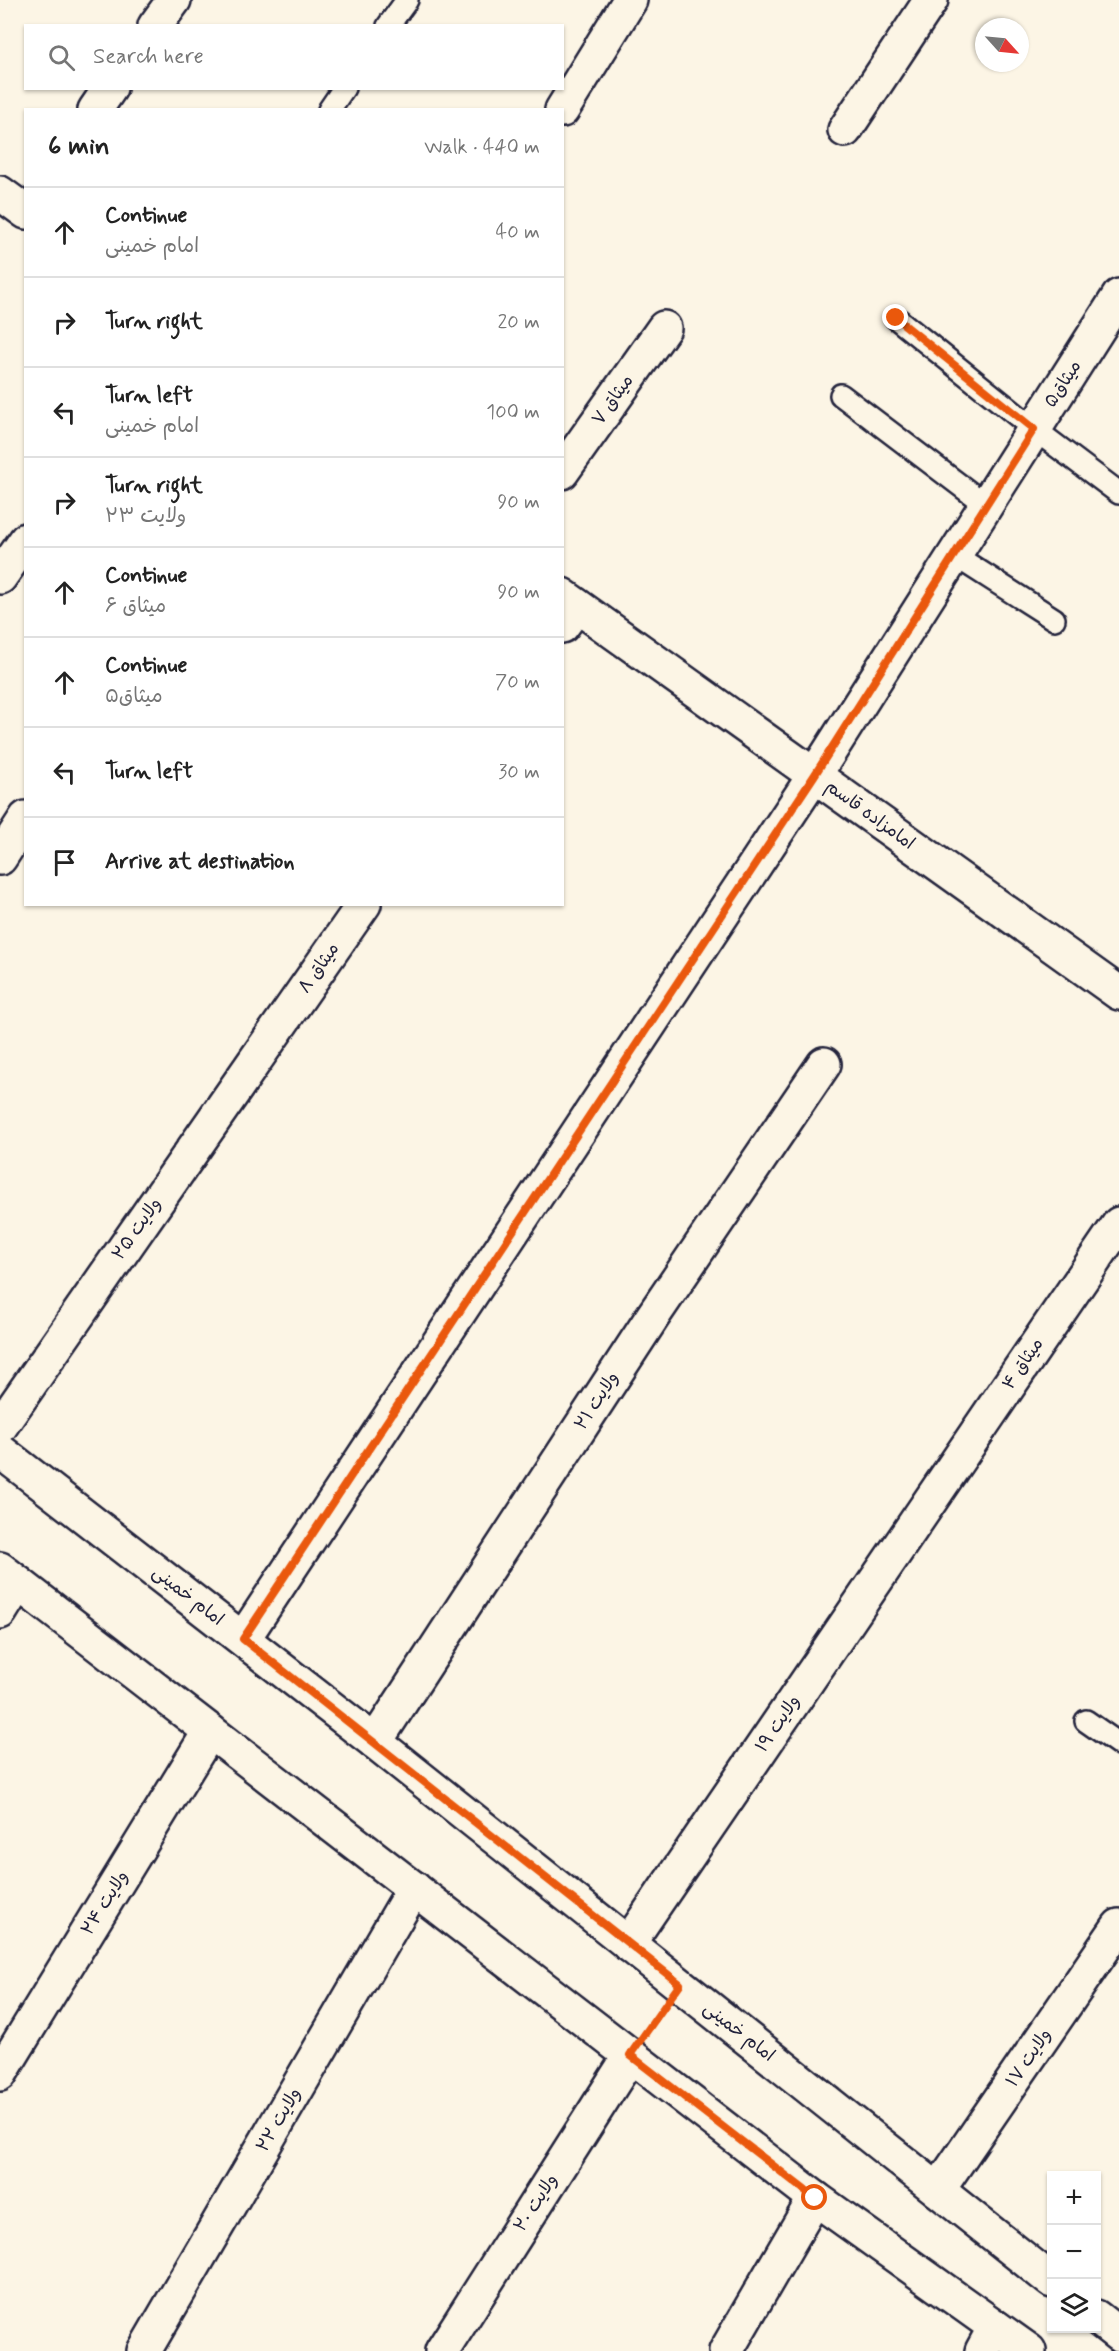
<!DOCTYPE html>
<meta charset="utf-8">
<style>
body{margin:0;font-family:Mynerve,"Playpen Sans Arabic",sans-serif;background:#f6f6f6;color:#222}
.controls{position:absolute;right:18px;bottom:18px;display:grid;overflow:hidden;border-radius:0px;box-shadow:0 2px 4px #0004}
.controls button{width:54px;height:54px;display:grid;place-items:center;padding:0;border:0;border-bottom:2px solid #e0e0e0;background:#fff;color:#222;font:30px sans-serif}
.compass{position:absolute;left:975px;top:18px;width:54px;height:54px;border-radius:50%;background:#fff;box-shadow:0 2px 4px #0004;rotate:117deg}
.stop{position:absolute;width:18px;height:18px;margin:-14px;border:4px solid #ea580c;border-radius:50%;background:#fff}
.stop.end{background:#ea580c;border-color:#fff;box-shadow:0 2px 6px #0008}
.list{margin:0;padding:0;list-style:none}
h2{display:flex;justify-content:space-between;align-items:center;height:78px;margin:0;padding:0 24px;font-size:26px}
h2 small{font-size:20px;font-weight:400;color:#767676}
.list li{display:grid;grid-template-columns:39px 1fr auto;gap:18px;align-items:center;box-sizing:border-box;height:90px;padding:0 24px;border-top:2px solid #e0e0e0}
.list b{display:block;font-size:22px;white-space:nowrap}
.list p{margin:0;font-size:20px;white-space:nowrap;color:#767676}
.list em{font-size:20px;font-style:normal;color:#767676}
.icon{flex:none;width:33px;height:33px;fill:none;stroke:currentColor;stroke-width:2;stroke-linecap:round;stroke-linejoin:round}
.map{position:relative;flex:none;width:1119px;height:2351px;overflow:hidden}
.search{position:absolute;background:#fff;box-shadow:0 2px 4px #0004;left:24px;top:24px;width:540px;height:66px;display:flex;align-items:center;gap:15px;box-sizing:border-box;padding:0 21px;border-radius:0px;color:#767676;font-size:22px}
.panel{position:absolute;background:#fff;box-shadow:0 2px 4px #0004;left:24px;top:108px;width:540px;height:798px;border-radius:0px}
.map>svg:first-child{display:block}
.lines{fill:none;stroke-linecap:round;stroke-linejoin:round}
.service-casing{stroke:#22223b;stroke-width:26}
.minor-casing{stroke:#22223b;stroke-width:38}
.tertiary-casing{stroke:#22223b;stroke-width:38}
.secondary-casing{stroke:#22223b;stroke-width:38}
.path{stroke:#22223b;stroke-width:4;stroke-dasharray:1.5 4.5;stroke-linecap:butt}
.service{stroke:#fcf5e5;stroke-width:21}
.minor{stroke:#fcf5e5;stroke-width:33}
.tertiary{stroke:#fcf5e5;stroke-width:33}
.secondary{stroke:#fcf5e5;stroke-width:33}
.route{stroke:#ea580c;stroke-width:8}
.labels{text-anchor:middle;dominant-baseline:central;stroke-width:6;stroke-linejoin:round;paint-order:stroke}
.street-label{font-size:18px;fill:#22223b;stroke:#fcf5e5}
</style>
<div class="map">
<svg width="1119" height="2351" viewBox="0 0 1119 2351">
<rect width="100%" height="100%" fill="#fcf5e5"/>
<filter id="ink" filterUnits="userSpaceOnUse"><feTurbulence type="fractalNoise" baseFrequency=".0167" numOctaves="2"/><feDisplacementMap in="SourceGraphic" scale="12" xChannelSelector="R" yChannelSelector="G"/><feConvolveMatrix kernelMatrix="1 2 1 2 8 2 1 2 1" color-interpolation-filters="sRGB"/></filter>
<g filter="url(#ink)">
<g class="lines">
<g class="service-casing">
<path id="service" d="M388 26 407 0
M329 110 344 88
M896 318 1034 429 1119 493
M841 395 986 505
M954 555 1054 619
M1086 1721 1119 1744"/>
</g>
<g class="minor-casing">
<path id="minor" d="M155 26 174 0
M95 110 110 88
M562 110 630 0
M845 130 931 0
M562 472 664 328
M0 577 26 540
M562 626 577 606
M0 858 26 818
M0 1427 364 904
M0 1612 18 1583
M243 1639 814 776 1119 296
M375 1742 653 1316 824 1064
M628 1944 1119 1224
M0 2074 210 1731
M938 2190 1119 1926
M144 2351 414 1888
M442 2351 630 2056
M726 2351 815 2198
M982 2351 995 2327"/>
</g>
<g class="tertiary-casing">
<path id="tertiary" d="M0 193 26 212
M562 595 1119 993"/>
</g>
<g class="secondary-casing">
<path id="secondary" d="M0 1451 375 1742 1052 2281
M0 1569 815 2198 1029 2351
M1096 2317 1119 2335"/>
</g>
<path class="path" d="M651 2026 660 2012"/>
<use href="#service" class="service"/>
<use href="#minor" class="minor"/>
<use href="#tertiary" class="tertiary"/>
<use href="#secondary" class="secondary"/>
</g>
</g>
<g class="lines" filter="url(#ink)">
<path class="route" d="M815 2198 630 2055 680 1984 243 1639 814 776 1034 429 896 318"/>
</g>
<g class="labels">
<g class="street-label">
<text transform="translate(1063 384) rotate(-57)">میثاق۵</text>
<text transform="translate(613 400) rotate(-55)">میثاق ۷</text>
<text transform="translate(870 815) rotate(36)">امامزاده قاسم</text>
<text transform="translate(319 968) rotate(-55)">میثاق ۸</text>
<text transform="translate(137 1229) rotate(-55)">ولایت ۲۵</text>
<text transform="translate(1023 1364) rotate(-56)">میثاق ۴</text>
<text transform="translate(597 1401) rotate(-57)">ولایت ۲۱</text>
<text transform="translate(188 1596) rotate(38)">امام خمینی</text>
<text transform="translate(778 1724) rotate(-56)">ولایت ۱۹</text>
<text transform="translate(105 1903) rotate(-58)">ولایت ۲۴</text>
<text transform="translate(739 2032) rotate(38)">امام خمینی</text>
<text transform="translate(1029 2058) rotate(-56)">ولایت ۱۷</text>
<text transform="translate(279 2120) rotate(-60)">ولایت ۲۲</text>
<text transform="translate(536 2203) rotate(-57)">ولایت ۲۰</text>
</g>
</g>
</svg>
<div class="controls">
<button>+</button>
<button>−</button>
<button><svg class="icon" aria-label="layers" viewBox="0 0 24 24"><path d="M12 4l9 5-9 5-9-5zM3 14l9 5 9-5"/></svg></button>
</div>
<svg class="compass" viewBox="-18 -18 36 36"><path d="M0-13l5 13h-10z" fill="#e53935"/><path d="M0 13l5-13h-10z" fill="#767676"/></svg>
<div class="stop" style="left:815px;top:2198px"></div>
<div class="stop end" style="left:896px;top:318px"></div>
<div class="search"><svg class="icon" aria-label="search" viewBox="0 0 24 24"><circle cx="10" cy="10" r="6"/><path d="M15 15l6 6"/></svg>Search here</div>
<section class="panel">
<h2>6 min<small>Walk · 440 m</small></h2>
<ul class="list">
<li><svg class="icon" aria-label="ahead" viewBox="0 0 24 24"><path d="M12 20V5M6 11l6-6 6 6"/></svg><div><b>Continue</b><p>امام خمینی</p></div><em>40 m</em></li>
<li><svg class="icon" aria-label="right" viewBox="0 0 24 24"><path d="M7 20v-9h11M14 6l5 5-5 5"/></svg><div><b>Turn right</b></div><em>20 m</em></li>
<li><svg class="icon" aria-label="left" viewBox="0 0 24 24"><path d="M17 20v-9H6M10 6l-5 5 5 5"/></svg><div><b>Turn left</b><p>امام خمینی</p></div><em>100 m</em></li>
<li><svg class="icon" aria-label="right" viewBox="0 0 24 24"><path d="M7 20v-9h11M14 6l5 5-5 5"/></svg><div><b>Turn right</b><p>ولایت ۲۳</p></div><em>90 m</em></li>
<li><svg class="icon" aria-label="ahead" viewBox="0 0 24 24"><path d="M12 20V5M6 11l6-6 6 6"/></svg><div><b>Continue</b><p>میثاق ۶</p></div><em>90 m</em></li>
<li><svg class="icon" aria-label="ahead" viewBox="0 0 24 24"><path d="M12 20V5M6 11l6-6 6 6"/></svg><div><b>Continue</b><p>میثاق۵</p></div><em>70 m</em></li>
<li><svg class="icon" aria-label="left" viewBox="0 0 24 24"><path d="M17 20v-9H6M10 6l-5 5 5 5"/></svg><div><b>Turn left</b></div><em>30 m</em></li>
<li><svg class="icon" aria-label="arrive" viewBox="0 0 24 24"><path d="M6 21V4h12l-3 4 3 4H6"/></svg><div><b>Arrive at destination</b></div></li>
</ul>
</section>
</div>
